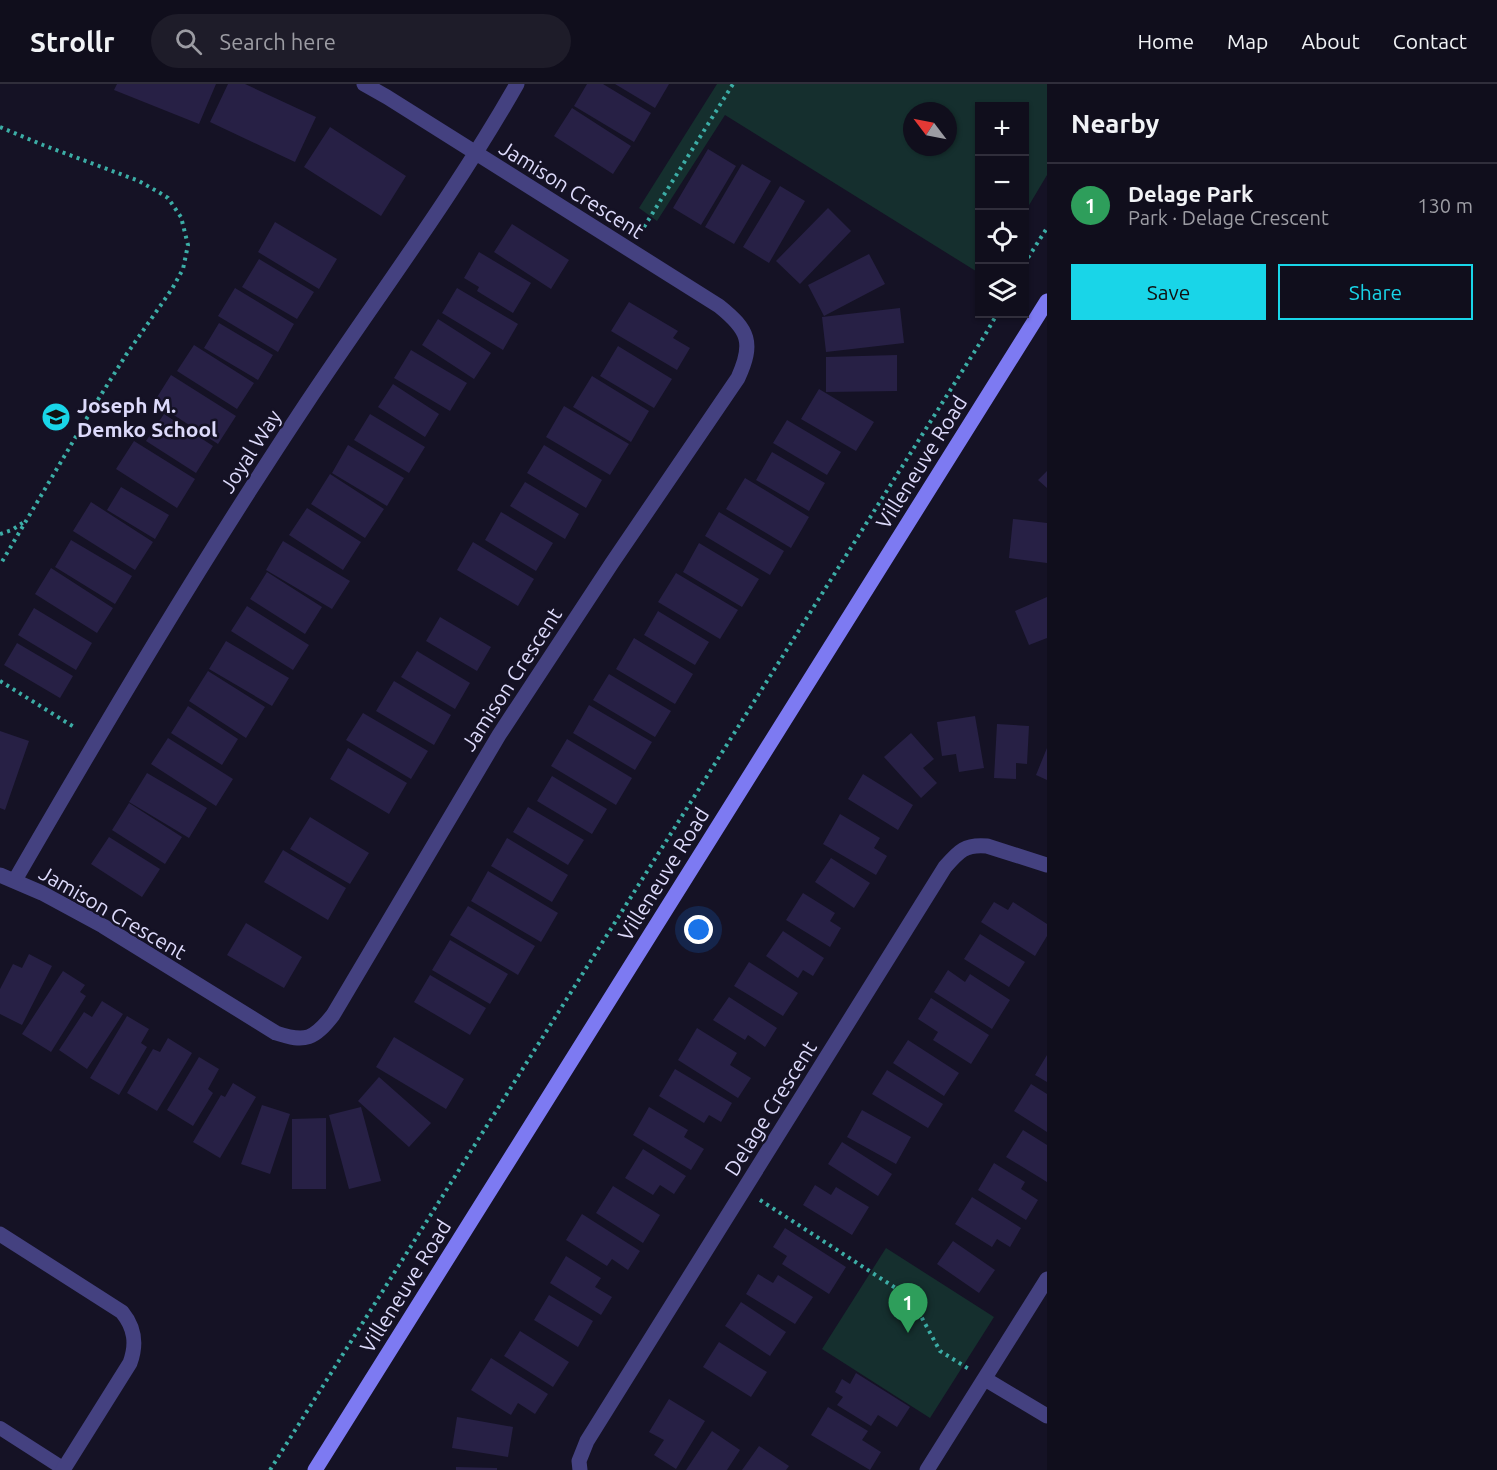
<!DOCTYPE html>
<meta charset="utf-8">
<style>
body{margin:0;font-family:Ubuntu,sans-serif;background:#1e1c29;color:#f1f3f6}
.controls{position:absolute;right:18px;top:18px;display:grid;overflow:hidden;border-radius:0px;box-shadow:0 2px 4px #0004}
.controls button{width:54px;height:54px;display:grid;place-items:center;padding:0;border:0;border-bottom:2px solid #302e3b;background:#100e1c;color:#f1f3f6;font:30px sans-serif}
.compass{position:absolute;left:903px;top:18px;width:54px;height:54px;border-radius:50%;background:#100e1c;box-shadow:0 2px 4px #0004;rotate:302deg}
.you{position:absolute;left:699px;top:846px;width:21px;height:21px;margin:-15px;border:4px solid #fff;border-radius:50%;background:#1a73e8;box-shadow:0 0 0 9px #1a73e833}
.badge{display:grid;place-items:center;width:39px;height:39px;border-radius:50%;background:#19d5e8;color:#fff;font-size:20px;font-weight:700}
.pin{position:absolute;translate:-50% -50px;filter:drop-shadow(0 2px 3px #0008)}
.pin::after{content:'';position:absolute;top:32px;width:21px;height:18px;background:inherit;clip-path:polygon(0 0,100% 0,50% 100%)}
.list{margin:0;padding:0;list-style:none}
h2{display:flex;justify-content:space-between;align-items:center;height:78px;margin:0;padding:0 24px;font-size:26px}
h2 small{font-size:20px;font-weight:400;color:#9c9ca3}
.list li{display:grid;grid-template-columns:39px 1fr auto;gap:18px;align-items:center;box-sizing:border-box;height:84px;padding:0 24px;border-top:2px solid #302e3b}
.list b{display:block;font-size:22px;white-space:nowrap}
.list p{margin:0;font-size:20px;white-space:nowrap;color:#9c9ca3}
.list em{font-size:20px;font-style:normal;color:#9c9ca3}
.actions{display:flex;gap:12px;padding:18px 24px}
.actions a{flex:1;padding:14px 0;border:2px solid #19d5e8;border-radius:0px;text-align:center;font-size:21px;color:#19d5e8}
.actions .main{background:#19d5e8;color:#111}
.icon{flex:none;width:33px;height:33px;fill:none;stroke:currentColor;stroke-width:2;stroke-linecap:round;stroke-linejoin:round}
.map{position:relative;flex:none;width:1047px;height:1386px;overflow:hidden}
header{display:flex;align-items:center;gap:36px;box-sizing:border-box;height:84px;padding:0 30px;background:#100e1c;border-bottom:2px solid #302e3b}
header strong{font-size:28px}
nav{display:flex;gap:33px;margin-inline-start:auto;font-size:21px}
.search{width:420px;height:54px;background:#1e1c29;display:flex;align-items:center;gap:15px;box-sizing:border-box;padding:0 21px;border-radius:33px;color:#9c9ca3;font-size:22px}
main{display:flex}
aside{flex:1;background:#100e1c}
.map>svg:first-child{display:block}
.green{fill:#152f2e;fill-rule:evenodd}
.building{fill:#272045}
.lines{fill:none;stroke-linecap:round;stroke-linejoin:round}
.path{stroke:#3cada6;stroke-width:4;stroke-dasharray:3 4.5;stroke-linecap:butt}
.service{stroke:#444180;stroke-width:14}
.minor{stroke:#444180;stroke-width:15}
.secondary{stroke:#7d7af2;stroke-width:15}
.labels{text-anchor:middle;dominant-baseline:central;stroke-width:5;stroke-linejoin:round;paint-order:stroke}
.street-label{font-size:21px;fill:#dddafb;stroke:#151225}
.poi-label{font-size:21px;font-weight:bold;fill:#dddafb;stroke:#151225;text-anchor:start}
</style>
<header>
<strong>Strollr</strong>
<div class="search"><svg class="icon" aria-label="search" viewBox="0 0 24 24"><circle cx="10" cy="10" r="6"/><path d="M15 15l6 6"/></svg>Search here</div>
<nav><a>Home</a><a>Map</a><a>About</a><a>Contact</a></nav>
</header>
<main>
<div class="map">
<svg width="1047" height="1386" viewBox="0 0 1047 1386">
<rect width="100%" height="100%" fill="#151225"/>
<path class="green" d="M717 0H1047V91L1025 128 1024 22H980L979 189 725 31 657 137 639 124ZM912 27H948V63H912Z
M886 1164 994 1233 930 1334 822 1265Z"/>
<path class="building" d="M117 0H216L199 40 114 6Z
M228 0H245L316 33 295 78 210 38Z
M587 0H603L651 29 634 58 574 22Z
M615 0H669L655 24Z
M572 24 631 62 613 90 554 52Z
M330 43 406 92 381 132 304 83Z
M708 65 736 82 701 141 673 124Z
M742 80 771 97 734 160 705 143Z
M780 102 805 117 769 179 743 163Z
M828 124 851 147 800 200 776 177Z
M275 138 337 175 319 205 258 168Z
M512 140 569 176 551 205 494 168Z
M479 168 531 199 513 229 477 207 479 203 464 194Z
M869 170 885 200 824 232 808 201Z
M259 175 314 208 297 235 242 203Z
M235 204 294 240 278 268 218 232Z
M457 204 518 240 503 266 442 229Z
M629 218 678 247 673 254 690 264 677 286 611 247Z
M900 224 904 259 826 268 822 233Z
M438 235 491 269 474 295 422 261Z
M219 239 273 271 258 296 204 264Z
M194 261 254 299 237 325 177 287Z
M618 262 672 295 654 324 600 292Z
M411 266 467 299 450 327 394 294Z
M897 271V307L826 308V273Z
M171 291 236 332 218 360 154 318Z
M592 292 649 327 631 358 573 323Z
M393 300 439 330 425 353 378 323Z
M819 305 874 338 856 367 801 335Z
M564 322 629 360 610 391 546 353Z
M164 330 213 362 196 389 146 357Z
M370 330 425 363 409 389 354 356Z
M787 336 841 368 827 391 773 359Z
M134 357 195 395 177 424 116 385Z
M348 361 404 394 387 422 332 389Z
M544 361 602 396 586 424 527 389Z
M772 368 825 399 809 427 756 396Z
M1047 387V404L1038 396Z
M330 390 384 425 365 454 311 420Z
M745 394 809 433 791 464 726 425Z
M525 398 579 430 565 455 510 422Z
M121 403 169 431 155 455 107 426Z
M91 418 153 458 135 486 73 447Z
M307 424 361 458 343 486 289 451Z
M501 428 553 459 536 487 485 456Z
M719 428 784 467 770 491 705 452Z
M1013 435 1047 439V479L1009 474Z
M71 456 132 492 115 520 55 483Z
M283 457 350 497 332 525 266 486Z
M473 458 534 495 518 522 457 486Z
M699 459 759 495 742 523 683 488Z
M51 484 113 524 97 549 35 510Z
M267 488 322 523 305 550 250 515Z
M676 489 738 526 720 555 658 518Z
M1047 513V554L1029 561 1015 527Z
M247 522 309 561 293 586 231 547Z
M34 524 92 559 76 586 18 551Z
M658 527 709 558 695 581 644 551Z
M440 533 491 563 477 587 426 557Z
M634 554 693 590 675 620 616 585Z
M226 557 289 594 272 622 209 585Z
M17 559 73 592 60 614 4 581Z
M417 567 470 599 455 625 401 593Z
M208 587 265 623 246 654 189 617Z
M609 590 671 627 655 653 593 616Z
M394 597 451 631 434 661 376 627Z
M589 621 652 658 635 686 573 649Z
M188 622 238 655 222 681 171 649Z
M363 629 428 667 411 695 346 656Z
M975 632 984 684 959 688 956 670 942 672 937 638Z
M997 640 1029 642 1027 680 1016 679V695L994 694Z
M0 647 29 657 5 726 0 724Z
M911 649 934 675 923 684 937 699 921 714 884 673Z
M168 654 233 695 216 722 151 680Z
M567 655 632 694 616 721 551 682Z
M348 664 407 699 389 730 330 695Z
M1047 664V696L1036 691Z
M147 689 207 724 189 754 129 718Z
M863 690 913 721 898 746 848 715Z
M552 692 607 725 592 750 537 717Z
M129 719 182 753 165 780 112 746Z
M528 723 584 756 568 781 513 748Z
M840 730 880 754 874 764 887 772 876 791 823 760Z
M310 733 369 769 350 800 290 765Z
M109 753 160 785 142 813 91 780Z
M507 754 568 791 552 818 491 782Z
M283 766 346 804 328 836 264 798Z
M831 774 870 799 854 824 815 798Z
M488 787 558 829 541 858 471 817Z
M803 809 835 829 830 837 841 844 830 863 786 836Z
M994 818 1008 826 1013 818 1047 840V852L1035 872 981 838Z
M468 822 535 862 518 891 450 851Z
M246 839 302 873 284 904 227 871Z
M783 847 824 874 813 892 803 886 798 894 766 872Z
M980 850 1025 878 1009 903 964 875Z
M450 856 508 890 490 920 432 886Z
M29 870 52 882 22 941 0 930V905L13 880 22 884Z
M749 878 798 909 783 932 734 902Z
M948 886 965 898 970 890 1010 916 992 945 934 908Z
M63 887 85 901 80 908 86 912 51 968 22 950Z
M430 891 486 924 470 951 414 918Z
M729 913 777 944 765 963 748 951 745 956 713 936Z
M931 914 989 951 971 980 933 956 938 948 918 935Z
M102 917 123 930 87 985 59 966 84 928 92 933Z
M127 932 149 945 141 959 147 963 119 1011 90 994Z
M697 944 737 969 730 981 751 994 738 1014 678 976Z
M394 953 464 995 446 1025 376 983Z
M168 954 192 969 157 1027 127 1009 153 965 160 968Z
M908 956 959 989 944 1012 893 979Z
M1047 971V998L1035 991Z
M199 973 219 985 208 1005 213 1009 193 1042 167 1026Z
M675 985 732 1019 721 1038 709 1031 704 1039 659 1012Z
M887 986 943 1020 928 1044 872 1010Z
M379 993 431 1039 409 1063 358 1017Z
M233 999 256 1013 220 1074 193 1058 221 1011 225 1013Z
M1031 1000 1047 1010V1048L1014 1027Z
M262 1021 290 1030 270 1090 241 1080Z
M361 1023 381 1097 349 1105 329 1031Z
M649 1023 688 1046 684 1053 704 1065 691 1086 633 1051Z
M862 1026 911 1053 896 1080 847 1053Z
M326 1034V1105H292V1035Z
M1023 1046 1047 1061V1098L1006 1073Z
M842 1058 892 1090 878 1112 828 1080Z
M643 1065 686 1092 674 1110 660 1101 653 1111 625 1094Z
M994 1079 1025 1098 1021 1105 1038 1116 1026 1136 978 1106Z
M815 1101 831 1111 836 1103 869 1123 852 1151 803 1121Z
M613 1102 660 1131 643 1159 596 1129Z
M972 1113 1021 1144 1010 1163 997 1155 992 1163 955 1140Z
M582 1130 640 1167 628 1186 612 1175 607 1182 566 1156Z
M785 1144 846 1183 829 1210 782 1180 787 1172 773 1163Z
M953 1157 995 1186 979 1209 937 1180Z
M566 1172 601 1194 595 1203 612 1213 601 1231 550 1199Z
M758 1190 773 1199 778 1191 813 1213 795 1240 746 1210Z
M549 1211 593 1237 578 1263 534 1236Z
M741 1218 786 1248 770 1272 725 1242Z
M520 1247 569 1278 553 1303 504 1272Z
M719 1258 767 1288 751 1313 703 1283Z
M491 1274 548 1310 535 1330 518 1319 511 1331 471 1306Z
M856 1289 910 1323 897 1343 878 1331 871 1342 837 1321 843 1313 835 1308 842 1295 850 1300Z
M669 1315 705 1337 676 1385 654 1371 664 1356 649 1348Z
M828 1323 868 1347 862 1356 881 1368 870 1386 811 1351Z
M457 1333 513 1343 508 1373 452 1364Z
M712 1347 740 1366 727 1386H686Z
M759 1362 789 1382 786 1386H742Z
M456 1383 497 1384V1386H456Z"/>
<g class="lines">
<path class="path" d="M0 43 43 61 139 97 160 109 168 114 181 133 188 161 183 185 172 205 126 271 94 322 0 481
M644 143 733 0
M1024 180 1047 144
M0 450 12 446 24 438
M0 597 74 643
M760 1116 911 1214 940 1267 969 1285
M270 1386 985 251 997 230"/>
<path class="service" d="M0 1344 64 1385"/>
<path class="minor" d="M0 791 42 809 103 842 276 949C306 959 314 955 333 931L499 651 612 479 738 294C754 259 749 246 719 222L387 13 364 0
M15 796C108 635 203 475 306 320 377 213 454 111 517 0
M0 1150 122 1228C135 1244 137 1260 130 1279L63 1386
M985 1295 1047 1332
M580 1386 579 1377 587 1357 945 783C959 767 965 760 987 762L1047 781
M927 1386 1047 1195"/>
<path class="secondary" d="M315 1386 1047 217"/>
</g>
<defs>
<g id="school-disc" transform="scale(1.5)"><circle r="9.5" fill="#19d5e8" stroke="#151225"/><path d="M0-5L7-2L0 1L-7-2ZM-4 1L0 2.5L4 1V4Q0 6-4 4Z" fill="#111"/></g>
</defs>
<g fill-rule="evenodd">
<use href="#school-disc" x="56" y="333"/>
</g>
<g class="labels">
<g class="street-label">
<text transform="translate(572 105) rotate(32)">Jamison Crescent</text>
<text transform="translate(250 367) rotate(-57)">Joyal Way</text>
<text transform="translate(921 378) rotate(-58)">Villeneuve Road</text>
<text transform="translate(511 595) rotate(-57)">Jamison Crescent</text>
<text transform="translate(663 790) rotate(-58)">Villeneuve Road</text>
<text transform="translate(113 828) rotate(30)">Jamison Crescent</text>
<text transform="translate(770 1024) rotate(-58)">Delage Crescent</text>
<text transform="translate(405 1202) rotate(-58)">Villeneuve Road</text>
</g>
<g class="poi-label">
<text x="77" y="321">Joseph M.<tspan x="77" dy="24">Demko School</tspan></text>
</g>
</g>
</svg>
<div class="controls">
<button>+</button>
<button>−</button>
<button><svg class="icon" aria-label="locate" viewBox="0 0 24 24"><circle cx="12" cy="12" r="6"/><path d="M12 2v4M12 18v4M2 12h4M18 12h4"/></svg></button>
<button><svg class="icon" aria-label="layers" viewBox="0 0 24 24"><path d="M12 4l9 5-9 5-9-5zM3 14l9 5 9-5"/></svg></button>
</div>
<svg class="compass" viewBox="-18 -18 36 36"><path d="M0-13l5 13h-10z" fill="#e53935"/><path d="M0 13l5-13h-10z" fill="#9c9ca3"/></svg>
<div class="you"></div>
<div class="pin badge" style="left:908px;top:1249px;background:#2e9e5b">1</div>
</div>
<aside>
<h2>Nearby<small></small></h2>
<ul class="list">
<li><span class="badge" style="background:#2e9e5b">1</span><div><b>Delage Park</b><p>Park · Delage Crescent</p></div><em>130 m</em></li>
</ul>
<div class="actions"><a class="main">Save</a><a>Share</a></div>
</aside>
</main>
